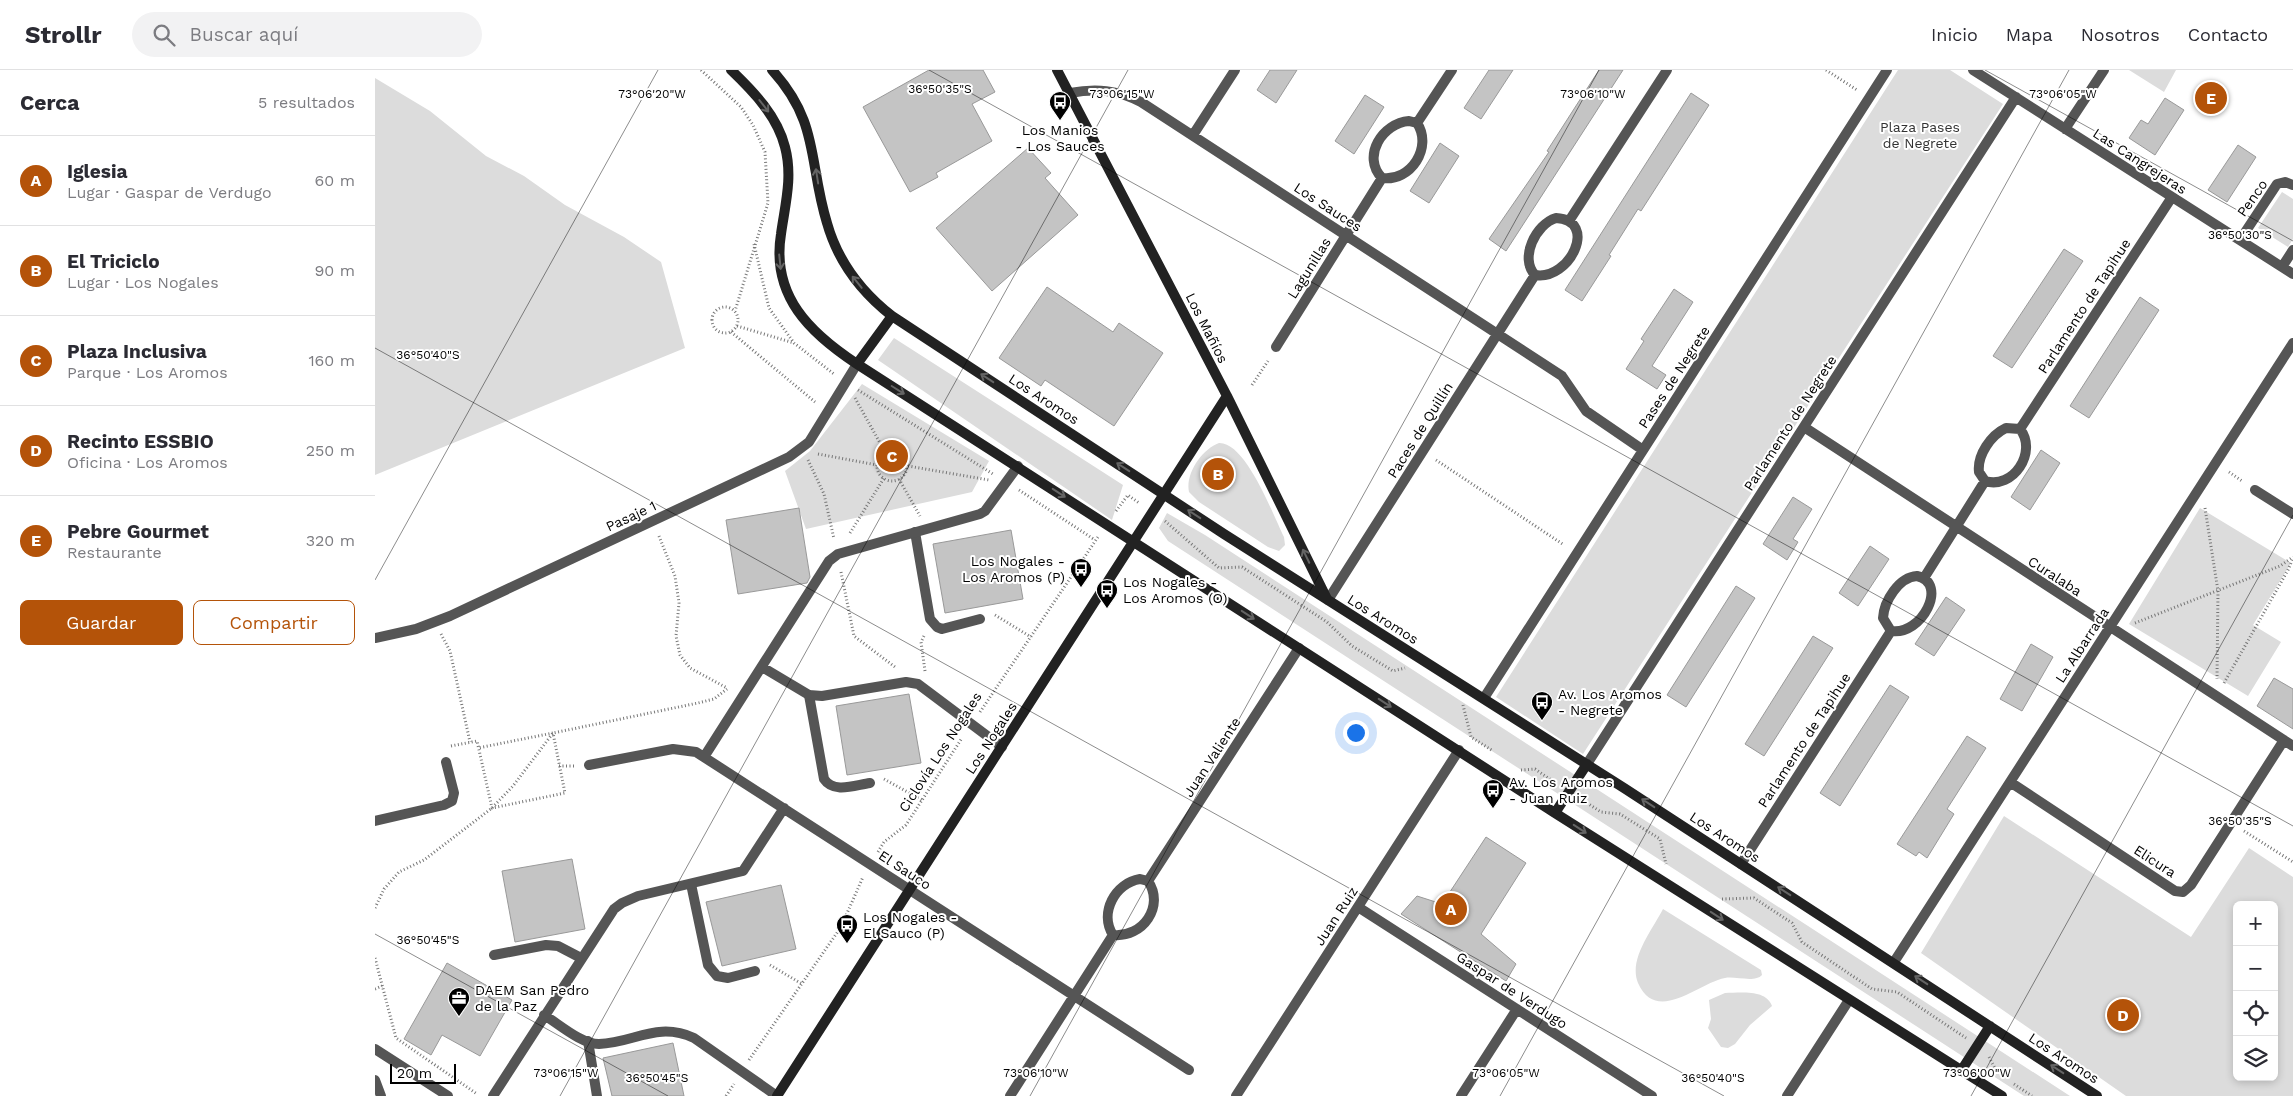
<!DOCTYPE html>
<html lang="es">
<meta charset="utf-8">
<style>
body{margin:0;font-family:"Work Sans",sans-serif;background:#f2f2f3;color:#2b2b33}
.controls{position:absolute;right:15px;bottom:15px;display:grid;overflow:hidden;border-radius:8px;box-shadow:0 2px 8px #0003}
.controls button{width:45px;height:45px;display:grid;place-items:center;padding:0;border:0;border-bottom:1px solid #e1e1e2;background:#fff;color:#2b2b33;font:25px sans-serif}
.scale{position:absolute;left:15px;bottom:12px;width:66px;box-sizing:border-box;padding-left:5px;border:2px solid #000;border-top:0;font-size:14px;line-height:18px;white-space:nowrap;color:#000;-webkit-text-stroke:4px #fff;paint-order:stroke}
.you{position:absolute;left:980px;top:662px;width:18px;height:18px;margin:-12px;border:4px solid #fff;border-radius:50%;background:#1a73e8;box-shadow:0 0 0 8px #1a73e833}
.badge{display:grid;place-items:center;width:32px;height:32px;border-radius:50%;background:#b45309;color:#fff;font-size:16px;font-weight:700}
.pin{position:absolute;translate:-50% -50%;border:2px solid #fff;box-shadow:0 1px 5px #0006}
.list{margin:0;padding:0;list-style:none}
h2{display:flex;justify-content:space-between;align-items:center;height:65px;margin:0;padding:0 20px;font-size:21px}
h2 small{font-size:16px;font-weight:400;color:#7c7c81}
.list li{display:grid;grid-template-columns:32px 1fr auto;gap:15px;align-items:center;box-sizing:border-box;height:90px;padding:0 20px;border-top:1px solid #e1e1e2}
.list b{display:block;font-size:19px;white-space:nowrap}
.list p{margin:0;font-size:16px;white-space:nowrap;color:#7c7c81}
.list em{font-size:16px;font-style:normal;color:#7c7c81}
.actions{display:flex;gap:10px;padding:15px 20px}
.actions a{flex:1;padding:11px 0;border:1px solid #b45309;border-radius:8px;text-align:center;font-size:18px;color:#b45309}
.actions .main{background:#b45309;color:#fff}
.icon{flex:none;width:28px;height:28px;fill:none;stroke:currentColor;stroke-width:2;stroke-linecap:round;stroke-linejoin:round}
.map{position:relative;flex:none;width:1918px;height:1026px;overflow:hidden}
header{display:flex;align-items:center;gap:30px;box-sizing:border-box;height:70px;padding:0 25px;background:#fff;border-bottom:1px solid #e1e1e2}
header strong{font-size:24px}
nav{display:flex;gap:28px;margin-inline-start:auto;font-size:18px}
.search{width:350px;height:45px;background:#f2f2f3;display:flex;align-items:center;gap:12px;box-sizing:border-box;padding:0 18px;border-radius:28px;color:#7c7c81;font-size:19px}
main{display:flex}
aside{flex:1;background:#fff}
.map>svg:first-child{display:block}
.green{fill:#dcdcdc;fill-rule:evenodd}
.building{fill:#c4c4c4;stroke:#999}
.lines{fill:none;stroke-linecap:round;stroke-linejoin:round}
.path{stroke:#777;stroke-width:3;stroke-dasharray:1 2.5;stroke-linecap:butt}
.lane{stroke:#555;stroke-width:10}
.street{stroke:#555;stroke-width:10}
.secondary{stroke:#222;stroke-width:10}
.oneway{stroke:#646464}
.ticks{fill:none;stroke:#000;stroke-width:1;stroke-opacity:0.45}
.labels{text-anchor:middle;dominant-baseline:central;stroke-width:4;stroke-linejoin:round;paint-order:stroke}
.park-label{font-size:14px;fill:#333;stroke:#fff}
.poi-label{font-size:14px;fill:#000;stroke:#fff;text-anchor:start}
.street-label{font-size:14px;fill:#000;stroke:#fff}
.ticks-label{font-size:12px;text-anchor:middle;fill:#000;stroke:#fff;stroke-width:4;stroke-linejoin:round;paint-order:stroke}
</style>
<header>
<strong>Strollr</strong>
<div class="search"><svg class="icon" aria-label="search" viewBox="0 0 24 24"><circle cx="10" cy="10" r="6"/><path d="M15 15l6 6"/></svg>Buscar aquí</div>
<nav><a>Inicio</a><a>Mapa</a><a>Nosotros</a><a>Contacto</a></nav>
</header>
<main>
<aside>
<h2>Cerca<small>5 resultados</small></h2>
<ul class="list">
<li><span class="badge">A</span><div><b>Iglesia</b><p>Lugar · Gaspar de Verdugo</p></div><em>60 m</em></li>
<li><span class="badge">B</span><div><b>El Triciclo</b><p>Lugar · Los Nogales</p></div><em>90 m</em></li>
<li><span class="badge">C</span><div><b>Plaza Inclusiva</b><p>Parque · Los Aromos</p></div><em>160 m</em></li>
<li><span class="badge">D</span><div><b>Recinto ESSBIO</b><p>Oficina · Los Aromos</p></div><em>250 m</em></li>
<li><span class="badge">E</span><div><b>Pebre Gourmet</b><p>Restaurante</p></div><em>320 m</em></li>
</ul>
<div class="actions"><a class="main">Guardar</a><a>Compartir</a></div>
</aside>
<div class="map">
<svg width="1918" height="1026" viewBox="0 0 1918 1026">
<rect width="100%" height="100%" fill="#fff"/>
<path class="green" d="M1523 0H1575L1628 34 1208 684 1121 627Z
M1754 0H1801L1789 22Z
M0 8 55 41 111 86 149 106 190 135 249 167 286 192 310 278 0 405Z
M1907 122 1918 129V169L1913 177 1883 158Z
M519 268 748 415 737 450 503 290Z
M487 314 614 391 597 422 431 459 410 401 435 381Z
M844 373C871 372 898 445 909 467L910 475 904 481 893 477 824 432 814 422C810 404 827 379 844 373Z
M1825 438 1916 493 1878 555 1906 572 1873 626 1754 554Z
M792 443 830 465 1695 1026H1649L793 471 784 458Z
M1629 746 1816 867 1874 778 1918 807V1026H1751L1546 883ZM1862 835H1899V1007H1862Z
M1288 839 1386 900 1387 905C1380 913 1360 906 1350 908 1323 913 1282 955 1263 913 1253 889 1278 859 1288 839Z
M1350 923C1365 923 1391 919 1397 936L1375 955 1360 974 1353 978 1346 977 1333 958 1336 949 1334 930Z"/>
<path class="building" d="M554 0H608L620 22 597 34 617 71 561 103 563 107 535 122 488 37Z
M895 0H922L901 33 882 20Z
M1114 0H1138L1106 49 1089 38Z
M1224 0H1248L1131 181 1114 169 1174 82 1172 81Z
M1316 23 1334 35 1266 141 1263 139 1234 185 1236 186 1207 231 1190 220Z
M990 25 1009 37 979 84 960 71Z
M1790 28 1809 40 1780 85 1754 68 1766 50 1773 54Z
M1065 73 1084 86 1054 133 1035 121Z
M1863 75 1881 87 1852 132 1833 120Z
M653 78 676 103 670 108 703 145 617 221 561 158Z
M1689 179 1708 191 1637 298 1618 286Z
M672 217 738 262 744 253 788 283 739 356 670 310 666 316 624 288Z
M1299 219 1318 232 1277 296 1291 305 1282 319 1251 299 1269 271 1266 269Z
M1765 227 1784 240 1714 348 1695 336Z
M1666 380 1685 393 1655 440 1636 427Z
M1418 427 1437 439 1418 469 1423 472 1412 490 1388 474Z
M424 438 435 507 432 513 363 524 351 450Z
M636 460 648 529 570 543 558 474Z
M1495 476 1514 489 1483 536 1464 523Z
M1361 516 1380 528 1311 637 1292 625Z
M1571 527 1590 540 1559 586 1540 574Z
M1438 566 1458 578 1389 686 1370 674Z
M1656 574 1678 587 1647 641 1625 629Z
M1899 608 1918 619V659L1882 636Z
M1515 615 1534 627 1465 736 1445 723Z
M534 624 546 693 472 705 461 636Z
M1592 666 1611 678 1572 739 1579 744 1552 788 1544 782 1541 786 1522 774Z
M1111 767 1151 793 1106 864 1141 894 1131 911 1026 844 1042 826 1067 834Z
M197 789 210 859 140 872 127 801Z
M406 815 421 879 347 896 331 832Z
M72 893 137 930 105 986 67 965 56 985 29 969Z
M298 973 309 1026H237L228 988Z"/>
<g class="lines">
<path class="path" d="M326 0 366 37 378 55 390 82 393 133 360 241
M1451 0 1482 20
M379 174 394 238 419 273 459 304
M337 250a13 13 0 1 1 26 0a13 13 0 1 1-26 0Z
M362 256 419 273
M356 262 440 332
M877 315 893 291
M483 320 618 404
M480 328 510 382
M502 396a15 15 0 1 1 30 0a15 15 0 1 1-30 0Z
M443 384 502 395
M433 390 449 424 459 469
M1061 390 1189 475
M533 396 614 410
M1854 402 1867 411
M524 409 545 446
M644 420 720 470
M1830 438 1843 521 1842 609
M741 441 753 425 764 433
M790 451 844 498 867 497 952 552 977 576 1018 601 1030 598
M475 463 509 408
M284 466 300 506 304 533 301 566 305 585 315 598 352 618
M466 502 479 566 520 597
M620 545 656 567
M1760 553 1905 496 1918 487
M66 564 75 581 95 672
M549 566 546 572 550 601
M1849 613 1913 500 1918 488
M1088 635 1096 667 1118 681
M605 642 723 467
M76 676 102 671 117 738 190 723 178 663 103 678
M184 696H199
M1146 700 1160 699 1182 714
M509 709 547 730
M1206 729 1226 742 1245 744 1285 769 1291 794
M1869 761 1918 792
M503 782 509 772 531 755 587 668
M1347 829 1379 828 1417 853 1427 872 1497 919 1522 922 1591 968
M0 838 9 819 24 802 49 790 117 738 138 716 178 663 323 633 339 629 352 619
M0 888 21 968 102 1024
M395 895 427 914
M0 919 7 916
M1614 987 1623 1004
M374 990 466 857 488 807
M1639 1014 1657 1026
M351 1026 359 1014"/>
<path class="lane" d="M540 462 555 549 562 557 567 559 605 549
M434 625 449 709C459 724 480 715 495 713
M0 751 69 735 77 731 79 723 71 692
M316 814 333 895 342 906 353 908 380 901
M119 885 171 875 183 876 206 888
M213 971 222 1026"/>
<path class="street" d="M1598 0 1918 204
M695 23C721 18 742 20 766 32L1187 306 1211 341 1268 380
M1034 51 1042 53C1058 77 1036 112 1007 108 986 86 1008 53 1034 51Z
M1042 53 1077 0
M1690 59 1729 0
M818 65 860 0
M1181 148C1224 150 1195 211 1160 205 1144 188 1161 154 1181 148Z
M1194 151 1292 0
M1865 170 1902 114 1910 112 1918 115
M1907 197 1918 180
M901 277 1007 108
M1429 357 1918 676
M1631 358 1645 359C1663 382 1638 420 1610 411L1604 402C1602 385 1616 365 1631 358Z
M1645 359 1797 127
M1880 420 1918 444
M1542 506C1574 513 1547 566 1516 561L1508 548C1509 531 1524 507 1542 506Z
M1549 508 1610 411
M953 530 1160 205
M0 568 41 559 75 546 414 387 434 372 482 294
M387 597 434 625 447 626 531 612 543 614 627 677
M1109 628 1512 0
M329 687 454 491 463 484 605 444 610 441 643 396
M1212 694 1641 27
M214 695 298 679 321 682 814 1000
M1635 712 1800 821 1808 822 1816 815 1909 670
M1366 794 1516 561
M765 809 773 811C790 836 768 868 738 865 724 843 740 813 765 809Z
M773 811 924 578
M983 837 1277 1026
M1519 892 1918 273
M169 945C184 954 206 974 224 974 259 973 282 951 319 968L402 1026
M0 979 73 1026
M0 1010 6 1026
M118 1026 239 839 247 833 263 826 368 801 409 738
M635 1026 738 865
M861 1026 1084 680
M1086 1026 1142 939
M1412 1026 1474 930"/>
<path class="secondary" d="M356 0C379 22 402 46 410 77 418 107 410 135 406 164 396 226 435 263 482 294L1180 743 1627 1026
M397 0C445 53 433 91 452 153 463 192 485 221 517 246L849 464 1249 718 1722 1026
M682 0 852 326 952 529
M482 294 517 246
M1180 743 1212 694
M1586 1001 1615 956
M402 1026 852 326"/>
</g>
<defs><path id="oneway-shaft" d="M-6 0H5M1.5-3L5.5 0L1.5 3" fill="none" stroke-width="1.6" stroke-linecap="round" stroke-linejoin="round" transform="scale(1.25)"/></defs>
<g class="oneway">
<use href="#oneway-shaft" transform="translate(389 36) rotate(52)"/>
<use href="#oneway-shaft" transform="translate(442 106) rotate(-99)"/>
<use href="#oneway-shaft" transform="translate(405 192) rotate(84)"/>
<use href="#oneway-shaft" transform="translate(482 212) rotate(-129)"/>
<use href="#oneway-shaft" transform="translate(612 308) rotate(-147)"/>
<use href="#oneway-shaft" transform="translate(523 320) rotate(32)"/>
<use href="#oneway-shaft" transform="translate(748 397) rotate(-147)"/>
<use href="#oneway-shaft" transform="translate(684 423) rotate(33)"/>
<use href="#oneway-shaft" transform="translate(819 444) rotate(-147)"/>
<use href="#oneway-shaft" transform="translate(931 486) rotate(-116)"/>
<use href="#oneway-shaft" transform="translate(873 545) rotate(33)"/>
<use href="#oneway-shaft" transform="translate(1010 633) rotate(33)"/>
<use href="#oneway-shaft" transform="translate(1273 733) rotate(-147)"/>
<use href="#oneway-shaft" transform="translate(1205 759) rotate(33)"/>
<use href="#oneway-shaft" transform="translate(1409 821) rotate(-147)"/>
<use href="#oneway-shaft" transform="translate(1342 846) rotate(33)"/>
<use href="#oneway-shaft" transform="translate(1546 910) rotate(-147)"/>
<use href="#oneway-shaft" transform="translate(1682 999) rotate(-147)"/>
</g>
<path class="ticks" d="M554 0 1918 756M1610 0 1918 171M0 278 1349 1026M0 510 283 0M0 864 293 1026M185 1026 753 0M655 1026 1224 0M1125 1026 1694 0M1596 1026 1918 445"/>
<defs>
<g id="bus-pin" transform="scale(1.125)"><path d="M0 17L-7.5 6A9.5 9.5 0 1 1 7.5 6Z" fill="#000" stroke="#fff"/><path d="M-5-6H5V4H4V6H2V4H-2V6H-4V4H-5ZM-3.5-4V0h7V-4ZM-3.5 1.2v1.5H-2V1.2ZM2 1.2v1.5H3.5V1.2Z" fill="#fff"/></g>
<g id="office-pin" transform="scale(1.125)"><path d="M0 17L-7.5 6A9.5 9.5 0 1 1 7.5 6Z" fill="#000" stroke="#fff"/><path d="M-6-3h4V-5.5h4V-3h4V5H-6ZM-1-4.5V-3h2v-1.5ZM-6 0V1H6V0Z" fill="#fff"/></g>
</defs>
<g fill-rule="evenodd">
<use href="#bus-pin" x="685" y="32"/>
<use href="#bus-pin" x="706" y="499"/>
<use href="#bus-pin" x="732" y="520"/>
<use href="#bus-pin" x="1167" y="632"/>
<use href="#bus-pin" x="1118" y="720"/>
<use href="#bus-pin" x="472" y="855"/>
<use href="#office-pin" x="84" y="928"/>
</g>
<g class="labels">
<g class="park-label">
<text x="1545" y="57">Plaza Pases<tspan x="1545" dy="16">de Negrete</tspan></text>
</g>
<g class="poi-label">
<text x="685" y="60" text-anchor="middle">Los Manios<tspan x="685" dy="16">- Los Sauces</tspan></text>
<text x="690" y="491" text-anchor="end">Los Nogales -<tspan x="690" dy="16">Los Aromos (P)</tspan></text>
<text x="748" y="512">Los Nogales -<tspan x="748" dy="16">Los Aromos (O)</tspan></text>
<text x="1183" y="624">Av. Los Aromos<tspan x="1183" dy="16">- Negrete</tspan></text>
<text x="1134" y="712">Av. Los Aromos<tspan x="1134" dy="16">- Juan Ruiz</tspan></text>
<text x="488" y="847">Los Nogales -<tspan x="488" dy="16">El Sauco (P)</tspan></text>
<text x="100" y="920">DAEM San Pedro<tspan x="100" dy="16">de la Paz</tspan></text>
</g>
<g class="street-label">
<text transform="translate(1765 91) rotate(33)">Las Cangrejeras</text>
<text transform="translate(1877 128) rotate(-55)">Penco</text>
<text transform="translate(953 137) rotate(33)">Los Sauces</text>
<text transform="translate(934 198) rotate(-58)">Lagunillas</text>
<text transform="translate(1709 236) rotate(-57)">Parlamento de Tapihue</text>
<text transform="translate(832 258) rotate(63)">Los Mañíos</text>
<text transform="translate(1299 307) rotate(-57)">Pases de Negrete</text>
<text transform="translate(669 329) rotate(33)">Los Aromos</text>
<text transform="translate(1415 353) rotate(-57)">Parlamento de Negrete</text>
<text transform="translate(1045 360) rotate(-58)">Paces de Quillín</text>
<text transform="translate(256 446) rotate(-25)">Pasaje 1</text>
<text transform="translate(1680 506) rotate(33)">Curalaba</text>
<text transform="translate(1008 549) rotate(32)">Los Aromos</text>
<text transform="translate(1707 575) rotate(-57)">La Albarrada</text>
<text transform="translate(616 668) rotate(-57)">Los Nogales</text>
<text transform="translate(1429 670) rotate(-57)">Parlamento de Tapihue</text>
<text transform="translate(565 682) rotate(-57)">Ciclovía Los Nogales</text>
<text transform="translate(837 687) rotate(-57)">Juan Valiente</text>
<text transform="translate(1350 767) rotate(33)">Los Aromos</text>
<text transform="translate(1780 791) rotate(33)">Elicura</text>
<text transform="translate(530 800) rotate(33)">El Sauco</text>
<text transform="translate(961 846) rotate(-57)">Juan Ruiz</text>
<text transform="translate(1137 920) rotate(33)">Gaspar de Verdugo</text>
<text transform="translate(1689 988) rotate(33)">Los Aromos</text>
</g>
</g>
<g class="ticks-label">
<text x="565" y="23">36°50'35"S</text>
<text x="277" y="28">73°06'20"W</text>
<text x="747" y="28">73°06'15"W</text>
<text x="1218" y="28">73°06'10"W</text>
<text x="1688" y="28">73°06'05"W</text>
<text x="1865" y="169">36°50'30"S</text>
<text x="53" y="289">36°50'40"S</text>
<text x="1865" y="755">36°50'35"S</text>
<text x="53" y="874">36°50'45"S</text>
<text x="191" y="1007">73°06'15"W</text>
<text x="661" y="1007">73°06'10"W</text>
<text x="1131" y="1007">73°06'05"W</text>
<text x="1602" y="1007">73°06'00"W</text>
<text x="282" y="1012">36°50'45"S</text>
<text x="1338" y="1012">36°50'40"S</text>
</g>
</svg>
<div class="controls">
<button>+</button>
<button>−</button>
<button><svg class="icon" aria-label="locate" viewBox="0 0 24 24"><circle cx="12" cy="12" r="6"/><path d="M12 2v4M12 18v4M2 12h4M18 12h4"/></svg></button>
<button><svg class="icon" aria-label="layers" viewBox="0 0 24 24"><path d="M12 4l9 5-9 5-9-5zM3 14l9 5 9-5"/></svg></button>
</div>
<div class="scale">20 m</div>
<div class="you"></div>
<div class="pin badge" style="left:1076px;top:839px">A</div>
<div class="pin badge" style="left:843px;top:404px">B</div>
<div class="pin badge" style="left:517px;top:386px">C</div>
<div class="pin badge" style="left:1748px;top:945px">D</div>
<div class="pin badge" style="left:1836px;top:28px">E</div>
</div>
</main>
